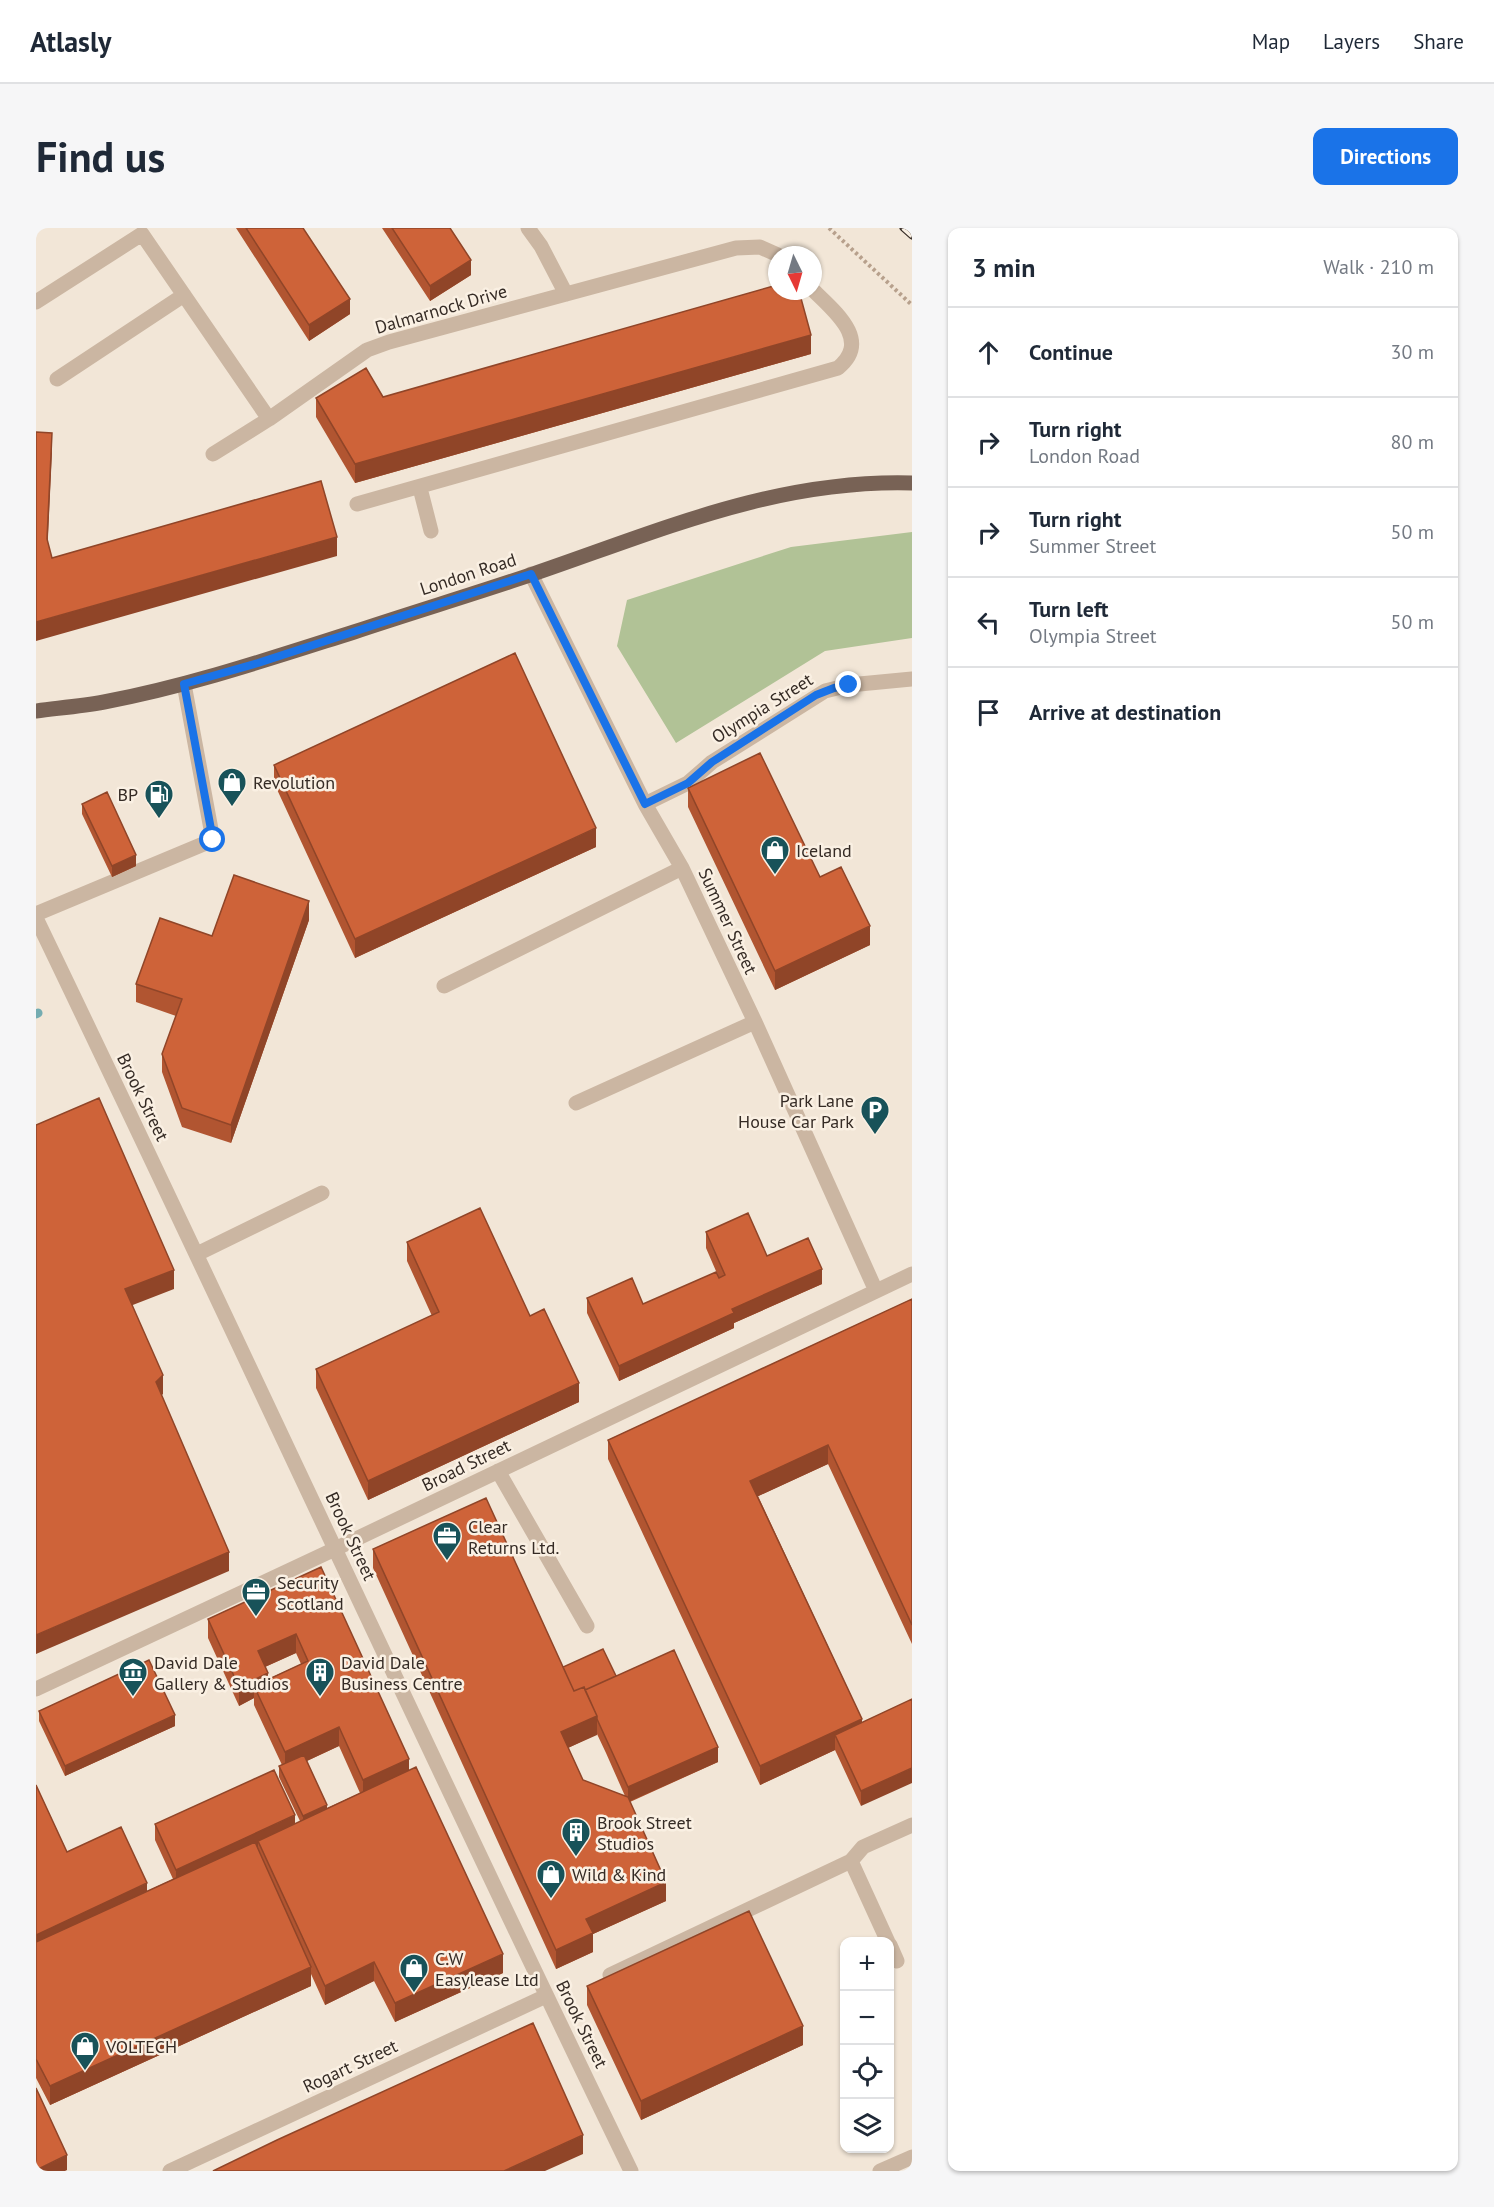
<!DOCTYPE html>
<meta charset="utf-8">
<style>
body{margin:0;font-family:"PT Sans",sans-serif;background:#f6f6f7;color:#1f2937}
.controls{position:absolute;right:18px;bottom:18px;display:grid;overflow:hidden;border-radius:12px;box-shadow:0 2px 4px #0004}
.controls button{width:54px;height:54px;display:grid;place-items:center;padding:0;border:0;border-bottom:2px solid #e0e1e3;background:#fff;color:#1f2937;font:30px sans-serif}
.compass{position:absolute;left:732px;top:18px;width:54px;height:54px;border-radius:50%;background:#fff;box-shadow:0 2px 4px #0004;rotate:175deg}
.stop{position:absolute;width:18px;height:18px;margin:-14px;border:4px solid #1a73e8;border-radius:50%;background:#fff}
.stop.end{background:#1a73e8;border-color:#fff;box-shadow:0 2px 6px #0008}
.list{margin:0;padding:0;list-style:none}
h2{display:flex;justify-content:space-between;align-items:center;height:78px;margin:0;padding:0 24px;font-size:26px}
h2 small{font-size:20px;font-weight:400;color:#747a83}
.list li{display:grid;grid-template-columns:39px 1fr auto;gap:18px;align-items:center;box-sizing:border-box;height:90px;padding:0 24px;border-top:2px solid #e0e1e3}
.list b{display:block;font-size:22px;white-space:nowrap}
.list p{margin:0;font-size:20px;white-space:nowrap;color:#747a83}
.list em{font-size:20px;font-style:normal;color:#747a83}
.icon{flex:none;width:33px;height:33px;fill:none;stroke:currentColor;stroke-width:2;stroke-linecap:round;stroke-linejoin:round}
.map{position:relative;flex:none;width:876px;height:1943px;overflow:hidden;border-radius:12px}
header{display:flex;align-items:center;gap:36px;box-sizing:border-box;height:84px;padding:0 30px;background:#fff;border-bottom:2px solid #e0e1e3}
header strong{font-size:28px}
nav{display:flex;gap:33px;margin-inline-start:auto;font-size:21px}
.intro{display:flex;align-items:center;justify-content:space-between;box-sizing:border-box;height:144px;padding:0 36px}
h1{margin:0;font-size:42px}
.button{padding:15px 27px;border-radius:12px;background:#1a73e8;color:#fff;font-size:21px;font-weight:700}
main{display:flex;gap:36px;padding:0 36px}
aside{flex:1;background:#fff;border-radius:12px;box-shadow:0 2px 4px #0004}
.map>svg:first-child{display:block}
.green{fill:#b1c296}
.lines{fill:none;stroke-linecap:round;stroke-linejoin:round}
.stream{stroke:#74acb1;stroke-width:9}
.path{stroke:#b7a08c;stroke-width:4;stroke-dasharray:3 3;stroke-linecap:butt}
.minor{stroke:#cbb6a2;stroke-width:15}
.major{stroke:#786255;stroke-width:15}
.rail-casing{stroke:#352b25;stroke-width:7}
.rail{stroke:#faf0e3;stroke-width:4.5;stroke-dasharray:14;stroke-linecap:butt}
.wall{fill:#b15531;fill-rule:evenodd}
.shaded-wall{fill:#904528}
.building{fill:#ce6339;stroke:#904528;stroke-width:1.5}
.route{stroke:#1a73e8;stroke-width:8}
.labels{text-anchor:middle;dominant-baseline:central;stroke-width:5;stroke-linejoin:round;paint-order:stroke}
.street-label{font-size:18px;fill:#352b25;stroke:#faf0e3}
.poi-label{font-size:18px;fill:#352b25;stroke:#faf0e3;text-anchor:start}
</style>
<header>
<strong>Atlasly</strong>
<nav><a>Map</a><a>Layers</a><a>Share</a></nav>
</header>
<div class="intro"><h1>Find us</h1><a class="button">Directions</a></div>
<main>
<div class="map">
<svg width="876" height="1943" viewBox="0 0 876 1943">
<rect width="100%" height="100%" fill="#f2e6d7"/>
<path class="green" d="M876 304V410L789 423 640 515 581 418 591 372 755 319Z"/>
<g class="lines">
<path class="stream" d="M0 786 2 785"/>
<path class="path" d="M793 0 876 77"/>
<path class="minor" d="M492 0 505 18 530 66
M0 74 106 6 233 191
M21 151 148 67
M177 226 233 191 331 122 353 114 700 20 724 19 742 27
M384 260 395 303
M321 276 802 140C836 112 798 83 777 62
M495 346 609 576 646 640 719 794 840 1063
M609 576 652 555 676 534 789 463 813 457 876 451
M0 686 177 612 148 456
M0 690C201 1107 393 1527 595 1943
M408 758 646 640
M540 875 719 794
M161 1026 286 965
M462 1243 551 1398
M0 1461 299 1321 876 1046
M852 1714 815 1633 827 1619 876 1597
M854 1717 861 1733
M574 1747 815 1633
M134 1943 510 1768
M844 1943 876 1929"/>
<path class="major" d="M0 483C23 480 46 478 68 474 153 458 236 430 318 404 378 384 438 366 497 346 623 303 740 251 876 255"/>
<g class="rail-casing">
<path id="rail" d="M867 0 876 8"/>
</g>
<use href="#rail" class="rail"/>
</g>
<path class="wall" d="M200 0H267L314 86 273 113Z
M346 0H414L435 47 394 73Z
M775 126 319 255 280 189V170L347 169Z
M238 537 560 619 319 730 238 555Z
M652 560 784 649 834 717 739 762 652 579Z
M46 576 100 638 76 649 46 586Z
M273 692 195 915 146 899 126 844V826L140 788 100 774V756L176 708Z
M670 1004 731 1028 786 1056 698 1095V1100L583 1153 551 1085V1070L607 1076 683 1050 670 1020Z
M371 1014 494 1088 543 1174 332 1272 280 1160V1141L396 1088 371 1033Z
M876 1071V1416L792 1236 722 1268 826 1491 825 1578 799 1522 724 1557 572 1231V1212Z
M337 1321 527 1439 580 1448 682 1534 594 1574 630 1673 557 1706V1724L520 1741 337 1340ZM561 1506 570 1525 589 1568 547 1552 532 1520Z
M285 1339 373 1542 467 1745 359 1794 338 1753 289 1777 275 1746V1758L14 1877 0 1850V1557L31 1624 111 1663 137 1651 119 1612V1596H259L264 1593 243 1549V1538L246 1537 218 1477V1470L203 1478 172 1410V1391ZM260 1425 265 1436 232 1451 229 1439ZM303 1518 324 1565 291 1580 271 1533Z
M3 1483 139 1498 29 1548 3 1493Z
M551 1758 767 1817 605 1892 551 1777Z"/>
<path class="shaded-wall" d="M435 32V47L394 73V58Z
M314 71V86L273 113V97Z
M775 107V126L319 255V236Z
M16 205V224L11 330V311Z
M301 309V328L0 413V394Z
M560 600V619L319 730V711Z
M100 627V638L76 649V638Z
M273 673V692L195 915V897Z
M834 698V717L739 762V743Z
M786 1041V1056L698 1095V1100L583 1153V1138L696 1081Z
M138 1042V1061L89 1080V1061Z
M127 1147V1166L120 1173V1154Z
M543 1155V1174L332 1272V1253Z
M792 1217V1236L714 1272V1253Z
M193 1324V1343L0 1426V1407Z
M260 1406V1425L222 1442V1423Z
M232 1445V1464L218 1458V1470L203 1478V1459Z
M139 1487V1498L29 1548V1538Z
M561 1488V1507L525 1523V1504Z
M826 1491V1510L799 1507V1522L724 1557V1538Z
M303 1499V1518L249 1543V1524Z
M682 1519V1534L592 1574V1559Z
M373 1531V1550L327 1571V1552Z
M876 1540V1555L825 1578V1563Z
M291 1577V1587L267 1599V1588Z
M259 1587V1603L222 1613V1619L140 1657V1642Z
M630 1654V1673L557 1706V1724L520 1741V1722L550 1691Z
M111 1655V1674L0 1725V1707Z
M467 1726V1745L359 1794V1775Z
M338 1734V1753L289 1777V1758Z
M275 1739V1758L14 1877V1858Z
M767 1798V1817L605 1892V1873Z
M547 1907V1926L509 1943H468Z
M31 1927V1942L29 1943H0V1942Z"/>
<path class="building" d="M210 0H267L314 71 273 97Z
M356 0H414L435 32 394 58Z
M741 57V63H763L775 107 319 236 280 170 330 140 347 169Z
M0 204 16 205 11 311 16 330 285 253 301 309 0 394Z
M479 425 560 600 319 711 238 537Z
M724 525 784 649 805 639 834 698 739 743 652 560Z
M71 564 100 627 76 638 46 576Z
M198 647 273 673 195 897 146 880 126 826 146 771 100 756 124 690 176 708Z
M63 870 138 1042 89 1061 127 1147 120 1154 193 1324 0 1407V897Z
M444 980 494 1088 508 1081 543 1155 332 1253 280 1141 403 1084 371 1014Z
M712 985 731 1028 772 1010 786 1041 696 1081 698 1085 583 1138 551 1070 596 1050 607 1076 680 1044 683 1050 689 1047 670 1004Z
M876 1071V1397L792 1217 714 1253 826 1491 724 1538 572 1212Z
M450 1270 538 1463 548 1459 561 1488 525 1504 547 1552 592 1569 630 1654 550 1691 557 1705 520 1722 337 1321Z
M285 1339 373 1531 327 1552 303 1499 249 1524 218 1458 272 1433 260 1406 222 1423 232 1445 203 1459 172 1391Z
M567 1421 580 1448 549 1462 548 1459 538 1463 527 1439Z
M638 1422 682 1519 592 1559 561 1491V1488L549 1462Z
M113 1432 139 1487 29 1538 3 1483Z
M876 1471V1540L825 1563 799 1507Z
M268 1527 291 1577 267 1588 243 1538Z
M380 1539 467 1726 359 1775 338 1734 289 1758 222 1613Z
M238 1542 259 1587 140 1642 119 1596Z
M0 1557 31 1624 85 1599 111 1655 0 1707Z
M219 1614 275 1739 14 1858 0 1831V1714Z
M713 1683 767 1798 605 1873 551 1758Z
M497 1795 547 1907 468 1943H177L241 1912Z
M0 1860 31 1927 0 1942Z"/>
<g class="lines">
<path class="route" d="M177 612 148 456 222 435 495 346 609 576 652 555 676 534 780 467 798 460 813 457"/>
</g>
<defs>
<g id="shop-pin" transform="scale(1.5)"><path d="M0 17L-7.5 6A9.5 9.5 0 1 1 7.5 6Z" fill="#185259" stroke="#faf0e3"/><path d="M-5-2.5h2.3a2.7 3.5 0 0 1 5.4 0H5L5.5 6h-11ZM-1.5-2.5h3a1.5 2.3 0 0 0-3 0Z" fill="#fff"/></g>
<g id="fuel-pin" transform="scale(1.5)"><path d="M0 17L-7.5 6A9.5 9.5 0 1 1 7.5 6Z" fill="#185259" stroke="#faf0e3"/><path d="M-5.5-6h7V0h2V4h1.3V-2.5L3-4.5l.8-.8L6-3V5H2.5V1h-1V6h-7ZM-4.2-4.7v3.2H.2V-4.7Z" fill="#fff"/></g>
<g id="parking-pin" transform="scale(1.5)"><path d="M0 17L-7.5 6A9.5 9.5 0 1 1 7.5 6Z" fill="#185259" stroke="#faf0e3"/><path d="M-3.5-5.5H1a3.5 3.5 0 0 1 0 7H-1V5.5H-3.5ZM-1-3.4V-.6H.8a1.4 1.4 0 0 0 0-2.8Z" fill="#fff"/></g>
<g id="office-pin" transform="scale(1.5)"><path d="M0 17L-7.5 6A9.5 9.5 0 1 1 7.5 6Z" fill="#185259" stroke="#faf0e3"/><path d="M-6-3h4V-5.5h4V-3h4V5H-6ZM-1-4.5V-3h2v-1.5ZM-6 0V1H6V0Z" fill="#fff"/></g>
<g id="museum-pin" transform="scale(1.5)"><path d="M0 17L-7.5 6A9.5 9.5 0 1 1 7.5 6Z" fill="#185259" stroke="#faf0e3"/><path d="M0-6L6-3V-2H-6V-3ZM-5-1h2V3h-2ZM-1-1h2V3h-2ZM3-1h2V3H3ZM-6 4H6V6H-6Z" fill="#fff"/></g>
<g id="building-pin" transform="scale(1.5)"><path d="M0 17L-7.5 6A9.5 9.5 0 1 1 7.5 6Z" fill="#185259" stroke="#faf0e3"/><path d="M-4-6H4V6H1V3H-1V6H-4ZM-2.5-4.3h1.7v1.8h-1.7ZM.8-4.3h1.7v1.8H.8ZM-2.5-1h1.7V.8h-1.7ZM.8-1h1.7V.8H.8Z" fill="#fff"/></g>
</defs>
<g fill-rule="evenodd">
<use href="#shop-pin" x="196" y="554"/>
<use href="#fuel-pin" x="123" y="566"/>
<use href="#shop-pin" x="739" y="622"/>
<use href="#parking-pin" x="839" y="882"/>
<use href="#office-pin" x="411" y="1308"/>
<use href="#office-pin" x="220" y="1364"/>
<use href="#museum-pin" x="97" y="1444"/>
<use href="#building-pin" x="284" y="1444"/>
<use href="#building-pin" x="540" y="1604"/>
<use href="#shop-pin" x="515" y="1646"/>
<use href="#shop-pin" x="378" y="1740"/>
<use href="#shop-pin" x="49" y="1818"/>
</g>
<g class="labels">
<g class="street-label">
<text transform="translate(405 81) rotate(-16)">Dalmarnock Drive</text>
<text transform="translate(432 346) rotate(-18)">London Road</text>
<text transform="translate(726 480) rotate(-32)">Olympia Street</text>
<text transform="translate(692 693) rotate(65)">Summer Street</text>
<text transform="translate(107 869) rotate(64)">Brook Street</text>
<text transform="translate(430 1237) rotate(-26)">Broad Street</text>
<text transform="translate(315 1308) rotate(65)">Brook Street</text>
<text transform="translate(546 1796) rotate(64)">Brook Street</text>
<text transform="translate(314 1838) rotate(-25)">Rogart Street</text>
</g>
<g class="poi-label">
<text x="217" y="554">Revolution</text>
<text x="102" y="566" text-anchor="end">BP</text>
<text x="760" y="622">Iceland</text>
<text x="818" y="872" text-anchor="end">Park Lane<tspan x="818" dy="21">House Car Park</tspan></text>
<text x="432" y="1298">Clear<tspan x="432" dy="21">Returns Ltd.</tspan></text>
<text x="241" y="1354">Security<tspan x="241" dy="21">Scotland</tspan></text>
<text x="118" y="1434">David Dale<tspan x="118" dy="21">Gallery &amp; Studios</tspan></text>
<text x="305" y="1434">David Dale<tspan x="305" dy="21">Business Centre</tspan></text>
<text x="561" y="1594">Brook Street<tspan x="561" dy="21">Studios</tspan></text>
<text x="536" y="1646">Wild &amp; Kind</text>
<text x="399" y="1730">C.W<tspan x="399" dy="21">Easylease Ltd</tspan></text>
<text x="70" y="1818">VOLTECH</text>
</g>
</g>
</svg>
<div class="controls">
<button>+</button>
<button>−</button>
<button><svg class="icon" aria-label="locate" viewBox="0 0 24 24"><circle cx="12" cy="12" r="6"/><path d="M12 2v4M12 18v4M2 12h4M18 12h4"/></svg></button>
<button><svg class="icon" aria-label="layers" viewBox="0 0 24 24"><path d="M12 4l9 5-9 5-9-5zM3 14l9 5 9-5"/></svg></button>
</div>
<svg class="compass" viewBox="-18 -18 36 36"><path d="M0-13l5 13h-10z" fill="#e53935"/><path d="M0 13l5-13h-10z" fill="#747a83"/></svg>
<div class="stop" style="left:177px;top:612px"></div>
<div class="stop end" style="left:813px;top:457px"></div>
</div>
<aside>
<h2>3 min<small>Walk · 210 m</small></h2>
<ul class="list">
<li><svg class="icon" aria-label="ahead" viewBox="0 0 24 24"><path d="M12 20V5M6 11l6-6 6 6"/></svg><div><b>Continue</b></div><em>30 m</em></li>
<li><svg class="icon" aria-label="right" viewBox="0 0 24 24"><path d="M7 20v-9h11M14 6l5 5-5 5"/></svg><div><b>Turn right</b><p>London Road</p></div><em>80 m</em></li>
<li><svg class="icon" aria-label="right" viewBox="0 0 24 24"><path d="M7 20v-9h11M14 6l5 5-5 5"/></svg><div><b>Turn right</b><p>Summer Street</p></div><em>50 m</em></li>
<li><svg class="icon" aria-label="left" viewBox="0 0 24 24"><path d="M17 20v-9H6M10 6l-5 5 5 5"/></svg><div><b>Turn left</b><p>Olympia Street</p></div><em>50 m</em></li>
<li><svg class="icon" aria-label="arrive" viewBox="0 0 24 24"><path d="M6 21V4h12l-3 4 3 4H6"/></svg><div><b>Arrive at destination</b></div></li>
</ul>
</aside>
</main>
